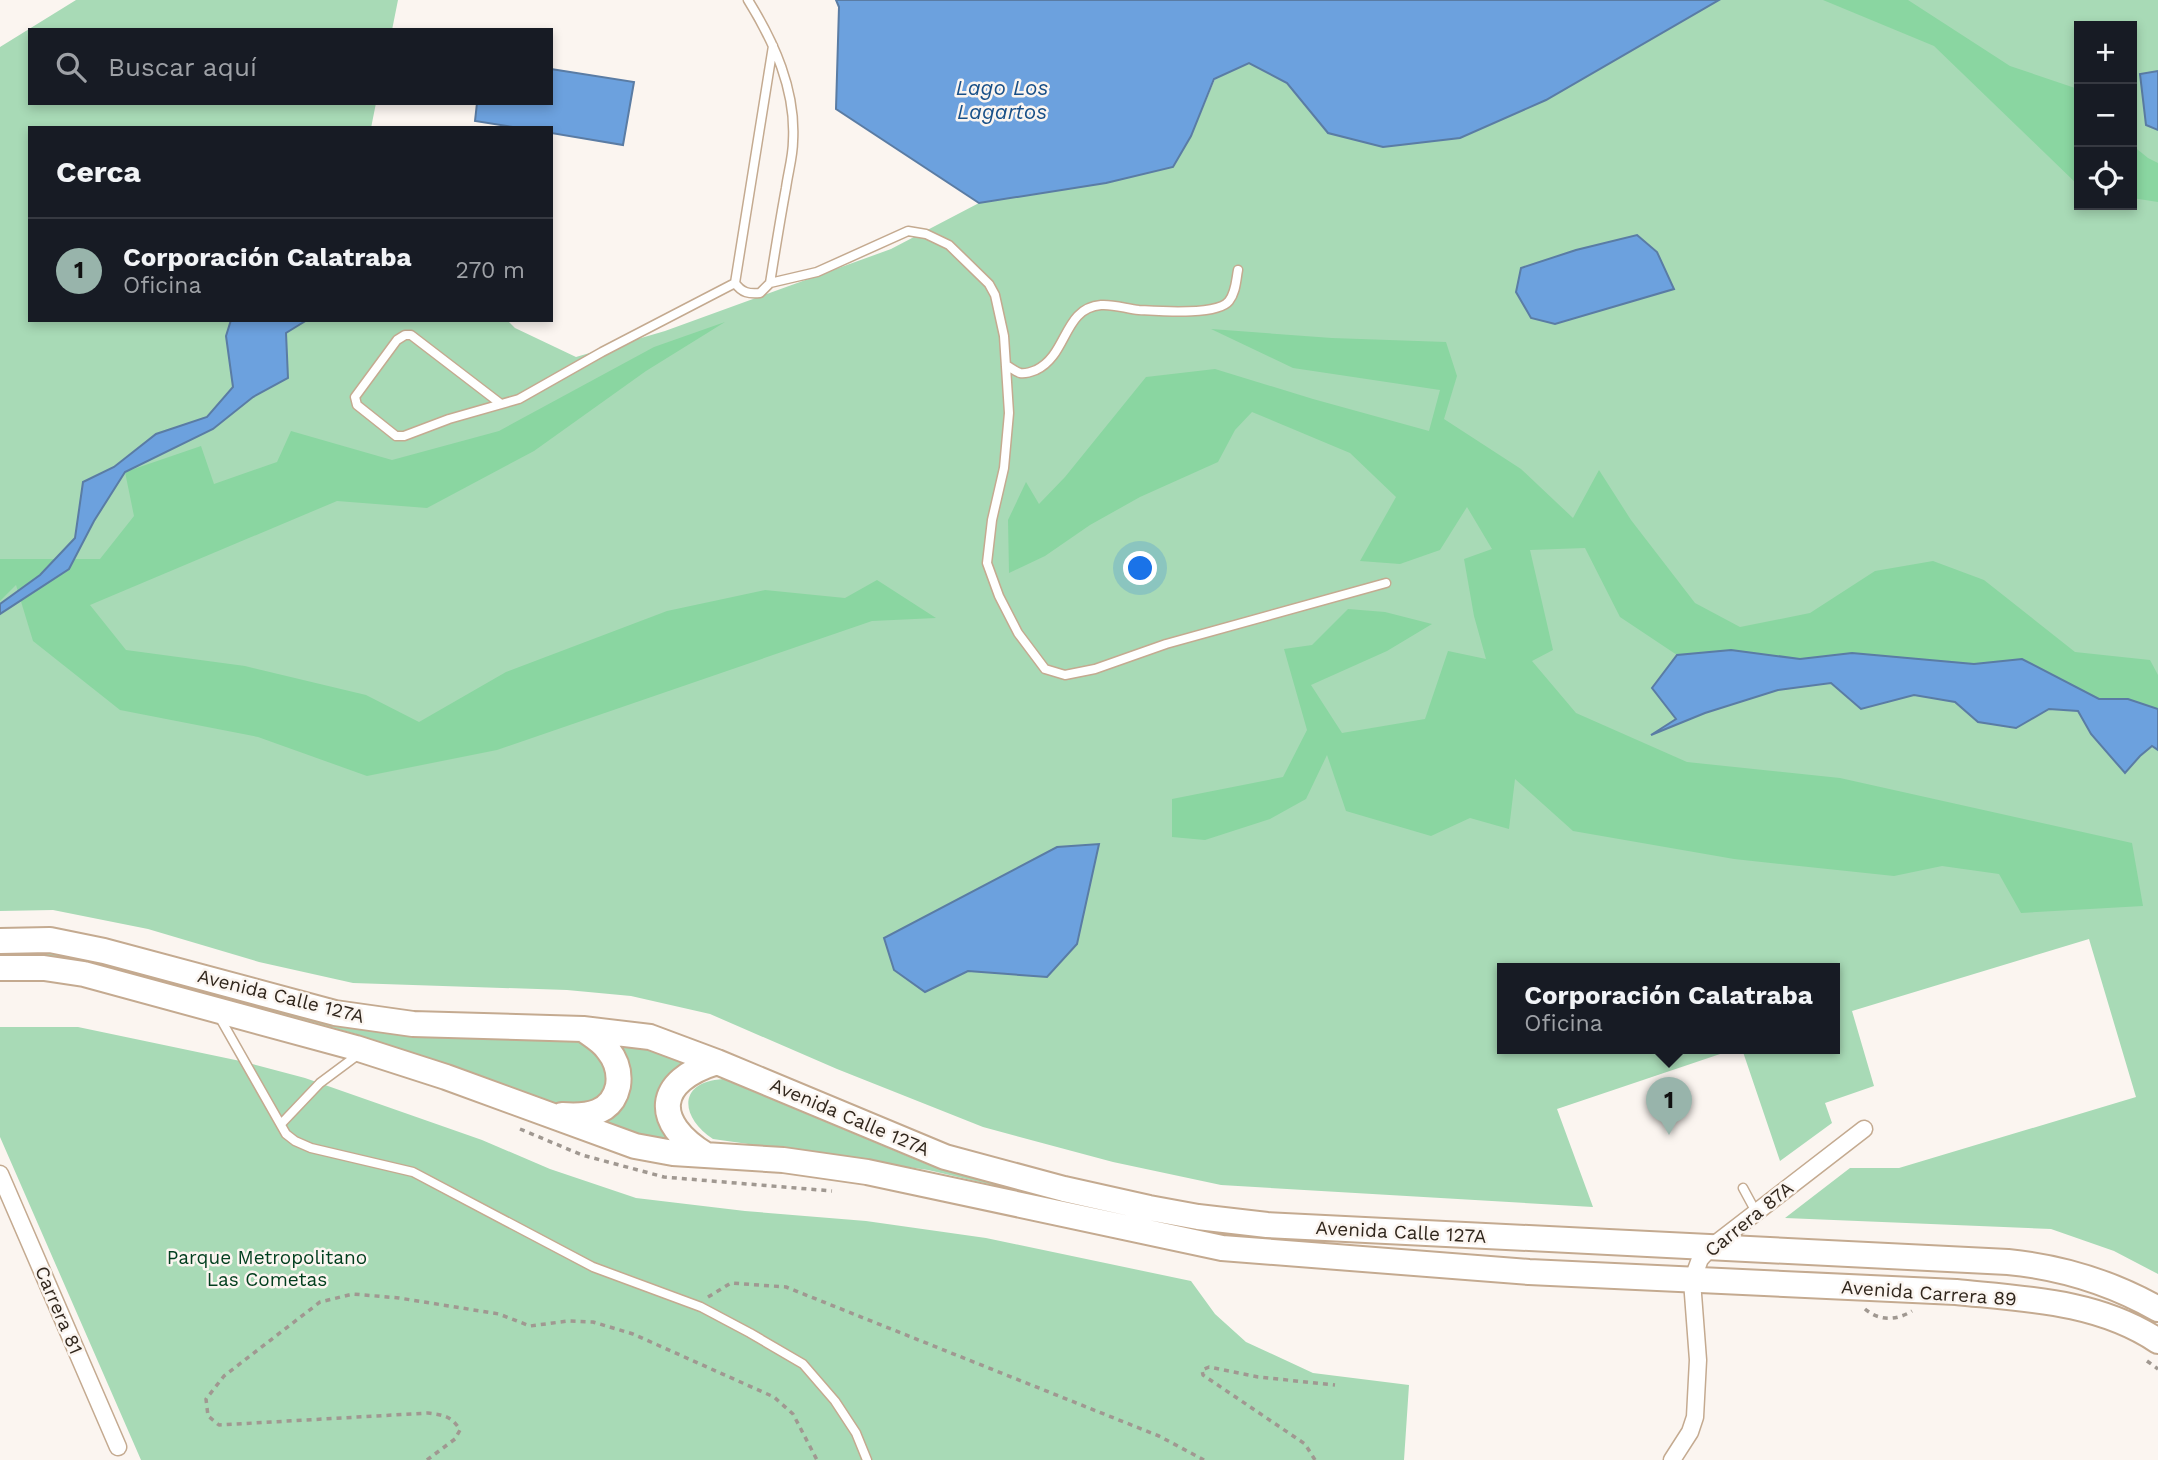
<!DOCTYPE html>
<html lang="es">
<meta charset="utf-8">
<style>
body{margin:0;font-family:"Work Sans",sans-serif;background:#20242c;color:#f1f3f6}
.controls{position:absolute;right:21px;top:21px;display:grid;overflow:hidden;border-radius:0px;box-shadow:0 4px 10px #0003}
.controls button{width:63px;height:63px;display:grid;place-items:center;padding:0;border:0;border-bottom:2px solid #363941;background:#171b24;color:#f1f3f6;font:35px sans-serif}
.you{position:absolute;left:1141px;top:569px;width:24px;height:24px;margin:-18px;border:5px solid #fff;border-radius:50%;background:#1a73e8;box-shadow:0 0 0 10px #1a73e833}
.badge{display:grid;place-items:center;width:46px;height:46px;border-radius:50%;background:#98b4ab;color:#111;font-size:23px;font-weight:700}
.pin{position:absolute;translate:-50% -58px;filter:drop-shadow(0 2px 4px #0008)}
.pin::after{content:'';position:absolute;top:37px;width:24px;height:21px;background:inherit;clip-path:polygon(0 0,100% 0,50% 100%)}
.popup{position:absolute;left:1497px;top:963px;width:343px;height:91px;box-sizing:border-box;display:grid;place-content:center;border-radius:0px;background:#171b24;filter:drop-shadow(0 2px 5px #0005);font-size:23px;white-space:nowrap;color:#9ea1a6}
.popup b{font-size:26px;color:#f1f3f6}
.popup::after{content:'';position:absolute;left:50%;top:100%;margin-left:-14px;border:14px solid transparent;border-top-color:#171b24}
.list{margin:0;padding:0;list-style:none}
h2{display:flex;justify-content:space-between;align-items:center;height:91px;margin:0;padding:0 28px;font-size:30px}
h2 small{font-size:23px;font-weight:400;color:#9ea1a6}
.list li{display:grid;grid-template-columns:46px 1fr auto;gap:21px;align-items:center;box-sizing:border-box;height:105px;padding:0 28px;border-top:2px solid #363941}
.list b{display:block;font-size:26px;white-space:nowrap}
.list p{margin:0;font-size:23px;white-space:nowrap;color:#9ea1a6}
.list em{font-size:23px;font-style:normal;color:#9ea1a6}
.icon{flex:none;width:38px;height:38px;fill:none;stroke:currentColor;stroke-width:2;stroke-linecap:round;stroke-linejoin:round}
.map{position:relative;flex:none;width:2158px;height:1460px;overflow:hidden}
.search{position:absolute;background:#171b24;box-shadow:0 4px 10px #0003;left:28px;top:28px;width:525px;height:77px;display:flex;align-items:center;gap:18px;box-sizing:border-box;padding:0 24px;border-radius:0px;color:#9ea1a6;font-size:26px}
.panel{position:absolute;background:#171b24;box-shadow:0 4px 10px #0003;left:28px;top:126px;width:525px;height:196px;border-radius:0px}
.map>svg:first-child{display:block}
.green{fill:#a8dab6;fill-rule:evenodd}
.forest{fill:#8ad6a1}
.water{fill:#6ca1de;stroke:#5a7ca4;stroke-width:2}
.lines{fill:none;stroke-linecap:round;stroke-linejoin:round}
.lane-casing{stroke:#c4aa90;stroke-width:11}
.street-casing{stroke:#c4aa90;stroke-width:19}
.primary-casing{stroke:#c4aa90;stroke-width:28}
.path{stroke:#a09891;stroke-width:3.5;stroke-dasharray:5 5;stroke-linecap:butt}
.lane{stroke:#fff;stroke-width:8}
.street{stroke:#fff;stroke-width:16}
.primary{stroke:#fff;stroke-width:24}
.labels{text-anchor:middle;dominant-baseline:central;stroke-width:5;stroke-linejoin:round;paint-order:stroke}
.street-label{font-size:19px;fill:#31271d;stroke:#fbf5f0}
.park-label{font-size:19px;fill:#003e1d;stroke:#fbf5f0}
.water-label{font-size:21px;font-style:italic;fill:#195088;stroke:#fbf5f0}
</style>
<div class="map">
<svg width="2158" height="1460" viewBox="0 0 2158 1460">
<rect width="100%" height="100%" fill="#fbf5f0"/>
<path class="green" d="M76 0H398L392 30H30V103H376L371 128H30V320H507L515 328 576 357 665 331 891 249 979 203 1106 183 1173 167 1191 136 1215 79 1249 63 1287 83 1328 133 1383 147 1460 138 1546 100 1719 0H2158V1274L2114 1251 2051 1229 1785 1218 1850 1168H1899L2136 1097 2089 939 1852 1011 1874 1086 1825 1103 1832 1123 1780 1161 1742 1049H1835V969H1503V1049H1735L1557 1109 1593 1207 1221 1185 1113 1162 983 1127 837 1069 710 1014 631 996 567 990 353 983 259 962 148 929 53 910 0 911V47ZM2079 26H2132V205H2079Z
M46 951 106 962 358 1029 578 1041C601 1052 623 1083 594 1103 586 1108 570 1106 560 1107L356 1034 107 966 46 957 0 958V952Z
M0 1027H78L245 1062 305 1078 482 1140 550 1169 636 1198 745 1211 866 1221 986 1238 1191 1281 1215 1314 1246 1342 1313 1373 1409 1385 1404 1460H141L0 1137Z
M615 1041 691 1062 671 1142 598 1122 609 1115Z
M723 1079 929 1165 1225 1236 1167 1226 928 1170 713 1139C680 1117 677 1082 723 1079Z"/>
<path class="forest" d="M1823 0H1908L2010 66 2075 88 2079 95V186L1934 46Z
M2132 145 2148 158 2158 163V202L2132 198Z
M725 322 646 371 534 451 427 508 337 501 90 605 126 650 245 666 366 695 419 722 506 672 667 611 765 590 845 598 877 580 936 618 872 621 497 750 367 776 258 737 120 710 33 641 16 585 0 601V559H100L134 516 125 472 201 446 214 484 277 462 291 431 392 460 499 431 654 347Z
M1211 329 1332 338 1446 342 1457 376 1444 419 1521 469 1573 518 1599 470 1631 520 1695 603 1740 627 1810 613 1875 571 1933 561 1984 580 2075 652 2150 660 2158 675V709L2128 699H2100L2022 659 1974 664 1868 655 1800 659 1745 652 1677 655 1620 617 1585 548 1530 550 1553 650 1532 661 1576 713 1687 762 1840 778 2132 843 2143 906 2021 913 1999 874 1942 866 1894 876 1734 859 1573 831 1515 779 1509 829 1470 818 1431 836 1346 811 1327 755 1306 799 1270 819 1205 840 1172 837V799L1283 777 1307 730 1284 649 1312 645 1348 609 1385 612 1432 624 1387 651 1311 685 1342 733 1425 719 1448 651 1486 659 1474 616 1464 559 1492 549 1467 507 1440 550 1400 564 1360 561 1396 497 1350 453 1252 412 1235 430 1218 462 1140 497 1090 525 1045 556 1009 573 1008 520 1026 482 1039 504 1065 477 1146 377 1215 369 1313 399 1429 431 1440 390 1293 368Z"/>
<path class="water" d="M836 0H1719L1546 100 1460 138 1383 147 1328 133 1287 83 1249 63 1214 79 1191 136 1173 167 1106 183 979 203 836 109 839 7Z
M551 69 634 82 623 145 551 133V128H519L475 121 477 103H551Z
M2158 71V130L2146 125 2140 74Z
M1637 235 1657 252 1674 289 1555 324 1531 318 1516 292 1521 268 1576 250Z
M231 320H307L286 333 288 378 253 397 213 429 125 472 94 521 69 569 0 614V604L40 575 75 538 83 482 114 467 156 434 207 417 233 387 226 336Z
M1731 650 1800 659 1852 653 1974 664 2022 659 2099 699H2128L2158 709V750L2152 746 2140 756 2125 773 2091 734 2078 711 2049 709 2016 728 1978 722 1955 702 1914 695 1861 709 1831 683 1778 690 1705 713 1651 735 1676 719 1652 688 1677 655Z
M1099 844 1077 944 1047 977 968 971 925 992 894 970 884 938 1057 847Z"/>
<g class="lines">
<g class="lane-casing">
<path id="lane" d="M748 0C774 42 796 90 793 141 793 156 788 173 786 188 780 220 775 252 770 283L760 293C749 294 742 293 735 283L773 46
M770 283 817 272 908 231 926 234 949 245 989 284 995 295 1004 336 1009 413 1004 468 992 520 987 563 999 596 1018 633 1045 669 1065 675 1095 669 1166 644 1386 583
M1006 365C1010 367 1016 372 1020 373 1025 374 1031 372 1036 370 1068 355 1063 308 1101 305 1114 304 1127 309 1139 310 1158 311 1217 316 1229 301 1236 292 1236 280 1238 270
M501 404 411 335H405L397 340 355 397 357 405 396 436H404L449 419 519 399 602 352 735 283
M220 1018 286 1134 295 1141 311 1148 413 1172 593 1267 701 1307 750 1333 803 1364 835 1401 856 1433 867 1460
M281 1124 320 1083 359 1054
M1743 1188 1756 1212"/>
</g>
<g class="street-casing">
<path id="street" d="M0 1174 118 1447
M1672 1460 1690 1432 1695 1417 1698 1360 1692 1281 1700 1259 1710 1248 1864 1129"/>
</g>
<g class="primary-casing">
<path id="primary" d="M0 941 50 940 104 951 335 1013 413 1024 583 1029 650 1037 717 1062 945 1157 1064 1189 1149 1208 1198 1217 1267 1225 2008 1262C2060 1267 2112 1283 2158 1309
M0 968H44L84 974 356 1048 446 1077 635 1146 673 1153 783 1160 867 1172 1222 1248 1529 1272 1956 1292C2025 1299 2098 1301 2158 1341
M562 1115C587 1117 612 1114 618 1086 620 1073 616 1060 608 1050 602 1041 591 1035 583 1029
M706 1155C652 1122 655 1081 717 1062"/>
</g>
<path class="path" d="M520 1129 582 1155 664 1177 832 1191
M708 1297 731 1283 786 1287 1159 1436 1204 1460
M1865 1309C1879 1321 1896 1321 1912 1311
M2147 1361 2158 1369
M427 1460 455 1439 460 1430C452 1416 443 1415 428 1413L219 1425 208 1416 206 1399 224 1376 320 1302 353 1294 399 1298 499 1314 530 1326 568 1321 593 1322 633 1334 774 1397 793 1414 817 1460
M1315 1460 1305 1444 1203 1375 1202 1370 1209 1367 1258 1377 1335 1385"/>
<use href="#lane" class="lane"/>
<use href="#street" class="street"/>
<use href="#primary" class="primary"/>
</g>
<g class="labels">
<g class="street-label">
<text transform="translate(281 996) rotate(14)">Avenida Calle 127A</text>
<text transform="translate(850 1117) rotate(23)">Avenida Calle 127A</text>
<text transform="translate(1749 1219) rotate(-39)">Carrera 87A</text>
<text transform="translate(1401 1232) rotate(3)">Avenida Calle 127A</text>
<text transform="translate(1929 1293) rotate(4)">Avenida Carrera 89</text>
<text transform="translate(59 1310) rotate(67)">Carrera 81</text>
</g>
<g class="park-label">
<text x="267" y="1257">Parque Metropolitano<tspan x="267" dy="22">Las Cometas</tspan></text>
</g>
<g class="water-label">
<text x="1002" y="87">Lago Los<tspan x="1002" dy="24">Lagartos</tspan></text>
</g>
</g>
</svg>
<div class="controls">
<button>+</button>
<button>−</button>
<button><svg class="icon" aria-label="locate" viewBox="0 0 24 24"><circle cx="12" cy="12" r="6"/><path d="M12 2v4M12 18v4M2 12h4M18 12h4"/></svg></button>
</div>
<div class="you"></div>
<div class="pin badge" style="left:1669px;top:1135px">1</div>
<div class="popup"><b>Corporación Calatraba</b>Oficina</div>
<div class="search"><svg class="icon" aria-label="search" viewBox="0 0 24 24"><circle cx="10" cy="10" r="6"/><path d="M15 15l6 6"/></svg>Buscar aquí</div>
<section class="panel">
<h2>Cerca<small></small></h2>
<ul class="list">
<li><span class="badge">1</span><div><b>Corporación Calatraba</b><p>Oficina</p></div><em>270 m</em></li>
</ul>
</section>
</div>
